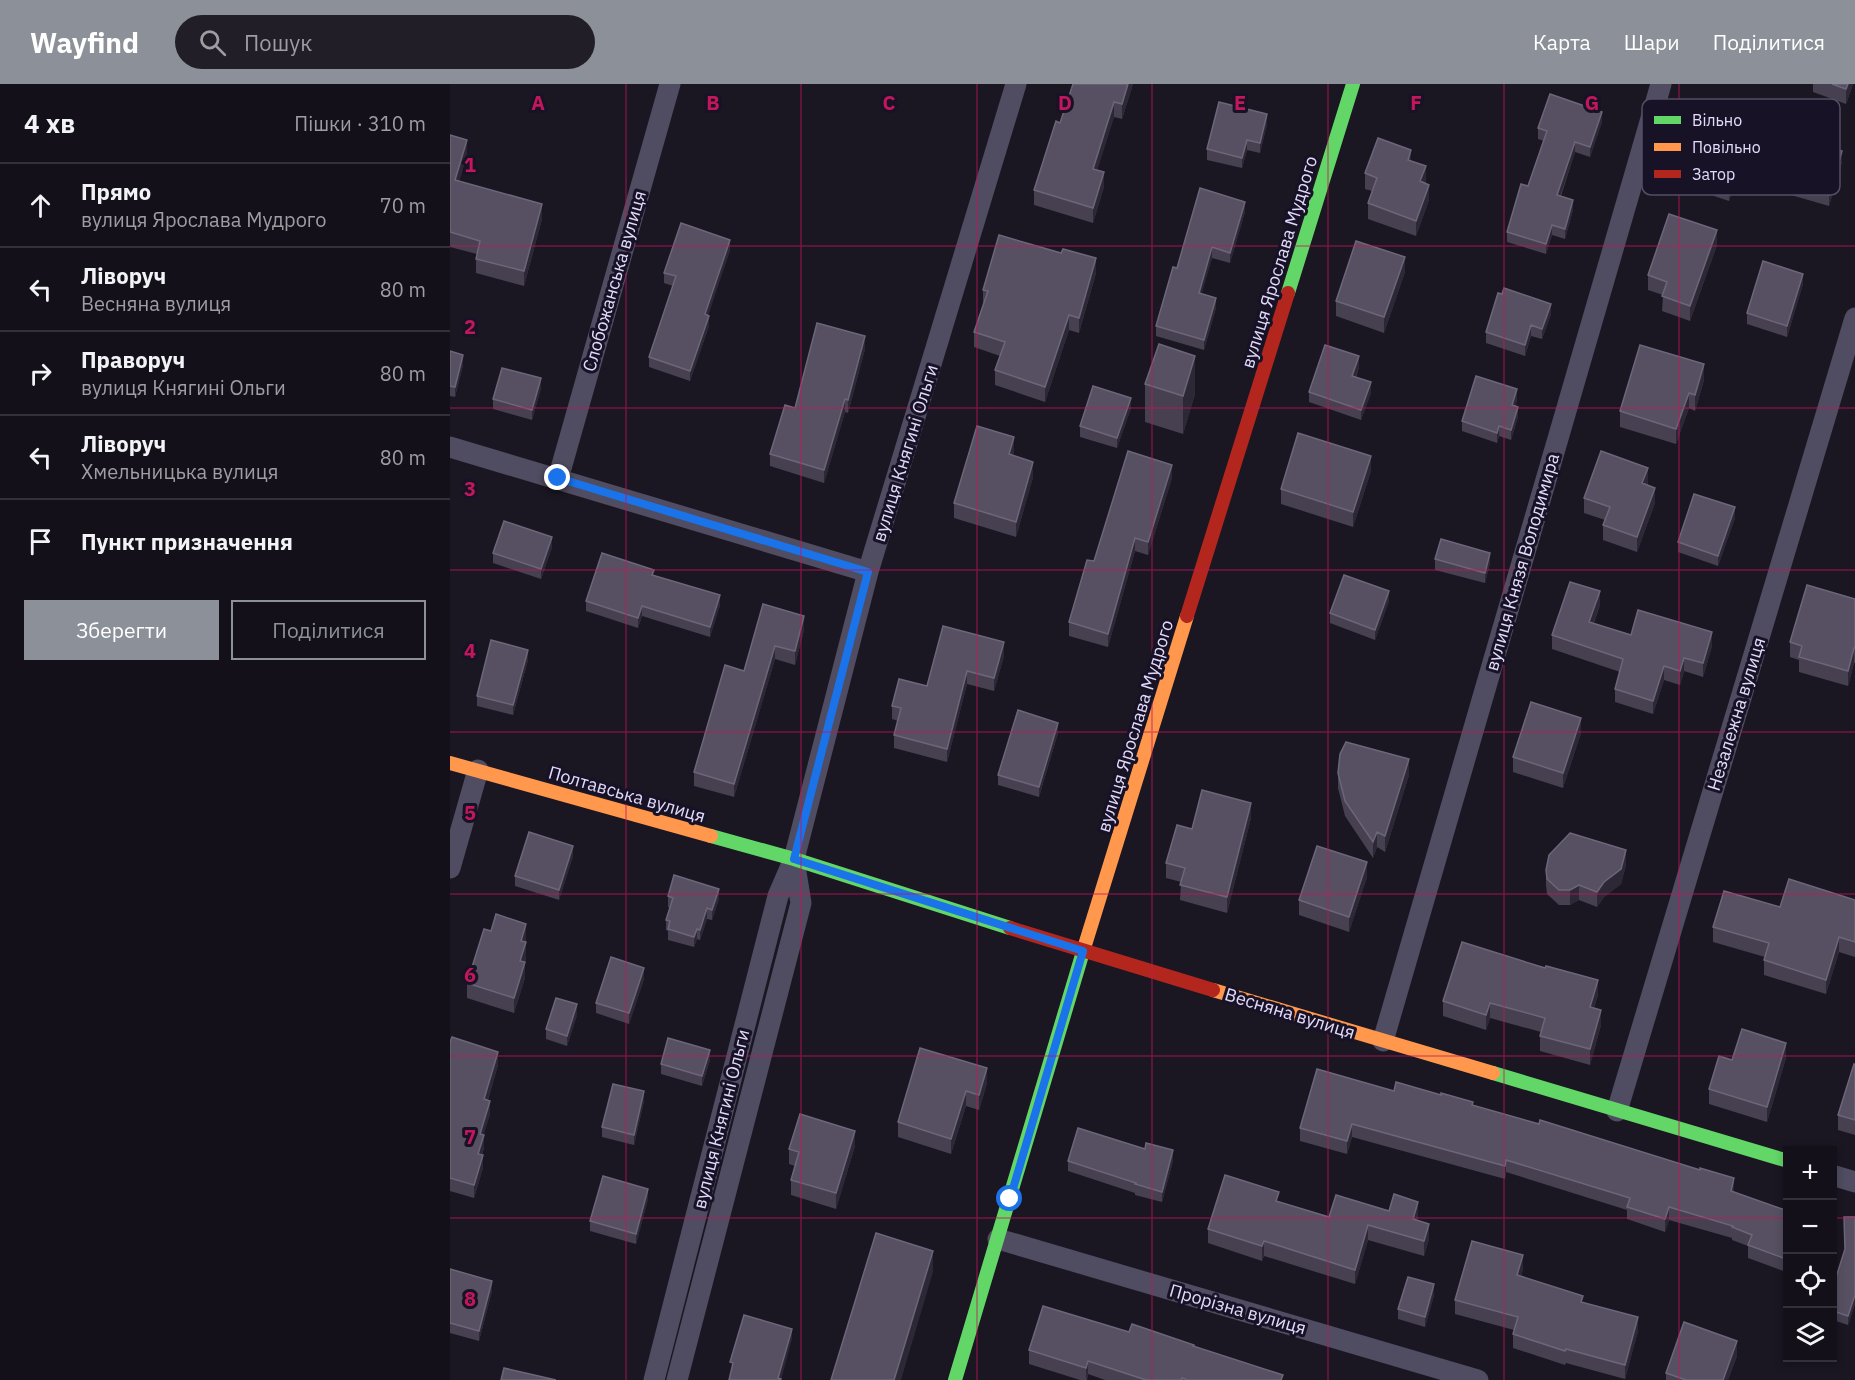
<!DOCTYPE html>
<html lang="uk">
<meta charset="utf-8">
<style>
body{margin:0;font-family:"IBM Plex Sans",sans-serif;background:#211e27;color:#f1f3f6}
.controls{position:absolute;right:18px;bottom:18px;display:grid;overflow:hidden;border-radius:0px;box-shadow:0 3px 9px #0003}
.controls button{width:54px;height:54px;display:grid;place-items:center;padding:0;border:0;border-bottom:2px solid #333039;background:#14101a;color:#f1f3f6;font:30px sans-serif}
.stop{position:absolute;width:18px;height:18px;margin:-14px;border:4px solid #1a73e8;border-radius:50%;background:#fff}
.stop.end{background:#1a73e8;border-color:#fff;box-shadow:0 2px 6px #0008}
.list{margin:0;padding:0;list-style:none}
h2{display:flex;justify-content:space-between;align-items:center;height:78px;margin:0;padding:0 24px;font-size:26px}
h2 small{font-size:20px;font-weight:400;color:#9d9da2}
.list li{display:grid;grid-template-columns:39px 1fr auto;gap:18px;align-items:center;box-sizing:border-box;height:84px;padding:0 24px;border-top:2px solid #333039}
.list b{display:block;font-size:22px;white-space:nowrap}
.list p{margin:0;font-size:20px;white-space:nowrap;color:#9d9da2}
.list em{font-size:20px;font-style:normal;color:#9d9da2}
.actions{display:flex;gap:12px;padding:18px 24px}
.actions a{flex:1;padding:14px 0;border:2px solid #8c9099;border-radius:0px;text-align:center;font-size:21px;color:#8c9099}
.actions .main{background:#8c9099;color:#fff}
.icon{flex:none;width:33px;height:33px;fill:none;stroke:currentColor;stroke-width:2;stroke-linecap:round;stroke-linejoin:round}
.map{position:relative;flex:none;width:1405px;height:1296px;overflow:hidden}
header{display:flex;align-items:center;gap:36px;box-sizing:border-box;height:84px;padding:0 30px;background:#8c9099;color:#fff}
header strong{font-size:28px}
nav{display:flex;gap:33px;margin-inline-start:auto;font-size:21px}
.search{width:420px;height:54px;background:#211e27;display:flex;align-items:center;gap:15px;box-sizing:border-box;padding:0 21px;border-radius:33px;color:#9d9da2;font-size:22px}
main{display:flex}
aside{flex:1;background:#14101a}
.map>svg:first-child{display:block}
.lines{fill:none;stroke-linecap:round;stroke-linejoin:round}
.street{stroke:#504c61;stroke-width:21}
.fast{stroke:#63d668;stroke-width:14}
.slow{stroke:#ff974d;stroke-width:14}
.jam{stroke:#b3261e;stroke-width:14}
.wall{fill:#464050}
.shaded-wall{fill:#2d2836}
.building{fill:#575062;stroke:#6d667a;stroke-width:1.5}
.route{stroke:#1a73e8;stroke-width:8}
.grid{fill:none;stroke:#c2185b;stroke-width:1.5;stroke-opacity:0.55}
.labels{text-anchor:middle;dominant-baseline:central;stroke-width:6;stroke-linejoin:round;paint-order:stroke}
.street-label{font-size:18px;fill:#e3dbfb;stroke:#181226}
.key{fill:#181226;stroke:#554e66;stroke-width:1.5}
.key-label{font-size:16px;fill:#e3dbfb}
.grid-label{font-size:20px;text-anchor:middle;font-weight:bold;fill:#c2185b;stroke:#181226;stroke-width:6;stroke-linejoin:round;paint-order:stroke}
</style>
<header>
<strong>Wayfind</strong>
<div class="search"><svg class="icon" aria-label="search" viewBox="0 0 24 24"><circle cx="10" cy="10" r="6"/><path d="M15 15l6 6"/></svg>Пошук</div>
<nav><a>Карта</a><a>Шари</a><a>Поділитися</a></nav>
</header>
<main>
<aside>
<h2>4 хв<small>Пішки · 310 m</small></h2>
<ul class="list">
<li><svg class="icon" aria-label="ahead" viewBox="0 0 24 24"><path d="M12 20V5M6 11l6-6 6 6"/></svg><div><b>Прямо</b><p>вулиця Ярослава Мудрого</p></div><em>70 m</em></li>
<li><svg class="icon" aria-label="left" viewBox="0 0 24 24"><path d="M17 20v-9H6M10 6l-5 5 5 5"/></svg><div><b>Ліворуч</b><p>Весняна вулиця</p></div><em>80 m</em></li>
<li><svg class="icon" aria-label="right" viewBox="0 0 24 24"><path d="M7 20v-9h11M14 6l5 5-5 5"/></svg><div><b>Праворуч</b><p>вулиця Княгині Ольги</p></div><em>80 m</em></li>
<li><svg class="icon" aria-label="left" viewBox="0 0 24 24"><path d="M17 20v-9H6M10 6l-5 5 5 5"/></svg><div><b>Ліворуч</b><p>Хмельницька вулиця</p></div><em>80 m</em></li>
<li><svg class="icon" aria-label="arrive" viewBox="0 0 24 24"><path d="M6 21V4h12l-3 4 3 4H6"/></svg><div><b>Пункт призначення</b></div></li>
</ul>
<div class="actions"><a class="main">Зберегти</a><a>Поділитися</a></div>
</aside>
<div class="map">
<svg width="1405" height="1296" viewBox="0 0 1405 1296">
<rect width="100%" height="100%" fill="#1a1622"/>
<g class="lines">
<path class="street" d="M0 363 418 488
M108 395 220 0
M0 784 28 686
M933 957 1211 0
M1167 1027 1405 234
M1382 1091 1405 1098
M548 1155 1028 1296
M204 1296 328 812 344 775 418 488 566 0
M227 1296 351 819 344 776"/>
<path class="fast" d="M838 209 903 0
M261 752 344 775 560 844
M1043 989 1338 1077
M505 1296 635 861"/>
<path class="slow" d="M0 679 261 752
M635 861 737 532
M763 906 1043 989"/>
<path class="jam" d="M737 532 838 209
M560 844 763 906"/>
</g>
<path class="wall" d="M683 0 672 35 664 33 647 86 654 103 643 139 584 121V106L610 39Z
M1363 0H1403L1396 20 1363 8Z
M1152 38 1140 73 1125 68 1111 112 1123 126 1115 155 1102 151 1096 170 1057 158V148L1078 102 1094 57 1088 55V44Z
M817 40 810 69 797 66 792 84 757 76V65Z
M0 51 17 71 9 97 92 135 74 202 26 189V175L27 170 0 163Z
M1245 51 1297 64 1279 117 1234 102V92L1236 84 1216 78V67Z
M961 77 976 98 975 99 979 116 966 152 918 135V119L922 107 915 105V89Z
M1392 78 1379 122 1334 109V99L1336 92 1324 89V79Z
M795 128 780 179 762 174 751 210 766 224 754 266 706 252V242L727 184Z
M1267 161 1240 237 1212 227 1213 211 1198 206V191Z
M280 166 258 231 259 242 240 297 199 283V273L223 202 214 199V189Z
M955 188 934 249 886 232V217Z
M646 189 629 249 619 246 595 318 545 301V286L550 272 524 263V248L533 221V206Z
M1353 200 1337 253 1297 240V229Z
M1052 210 1101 230 1092 255 1081 252 1075 272 1036 259V248Z
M415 265 398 329 395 328 374 399 320 382V370L345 324Z
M0 267 13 281 5 313 0 312Z
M909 283 906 294 921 309 911 336 859 318V308Z
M1254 296 1245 327 1239 324 1226 360 1170 343V327Z
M695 300 745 310 733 350 695 338Z
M91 304 82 336 43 325V315Z
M1067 316 1065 322 1068 333 1061 356 1049 352 1047 359 1012 347V337Z
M681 324 667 364 630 353V342Z
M564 368 563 371 583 393 566 453 504 434V419Z
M921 387 903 443 831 420V405Z
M722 394 698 471 685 467 658 563 619 552V538L644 477Z
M1198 399 1197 401 1205 419 1187 468 1153 456V441L1155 436 1134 429V414Z
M1285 434 1268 482 1228 468V458Z
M102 463 91 495 43 479V469Z
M985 475 1040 479 1035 499 985 486Z
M204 491 270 521 260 553 192 532 188 544 136 527V517Z
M1405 515V579H1404L1398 602 1349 588V576L1340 573V558Z
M939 517 925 556 880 539V529Z
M313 520 354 546 345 581 325 575 284 713 244 702V688L294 587Z
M1150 521 1144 539 1181 551 1262 562 1253 593 1234 587 1230 601 1214 596 1203 630 1165 618V605L1170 588 1102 565V551Z
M554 572 544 607 517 600 497 678 444 664V651L448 637 442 635V622L477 602Z
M78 576 63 631 27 622V612Z
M608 649 589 713 548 701V691Z
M1131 649 1113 704 1063 688V673Z
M888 689 959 691 935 768 927 763 923 774 895 732 888 704Z
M801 734 777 829 730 816 731 798 716 794V779L742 745Z
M123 772 109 816 65 802V792Z
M1176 781 1171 800 1154 813 1147 823 1129 816 1120 821H1109L1097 810 1096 801V786Z
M917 793 899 848 849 831V816Z
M218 812 269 815 262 836 257 835 250 856 247 855 244 863 218 856V847L216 846V836L220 824 218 823Z
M1405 816V873L1389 868 1376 910 1314 891V876L1315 873 1263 858V843L1330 823Z
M41 847 76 855 75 858 76 873 75 878V894L64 929 17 914V899Z
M194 895 179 940 146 929V919Z
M1148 911 1144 924 1151 941 1140 981 1090 967V952L1091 948 1040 934 1036 946 993 932V917Z
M127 931 117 962 96 955V945Z
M0 958 48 981 38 1016 40 1030 33 1051 34 1064 32 1071 33 1084 24 1114 0 1107Z
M470 964 537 999 529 1026 516 1022 501 1070 448 1053V1038Z
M1336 974 1317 1038 1259 1020V1005L1282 976Z
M260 976 252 1002 211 990V980Z
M1405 981V1051L1388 1046V1031Z
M944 1007 1023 1021 1284 1107V1108L1338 1127V1184L1336 1188 1298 1174V1162L1282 1156V1154L1219 1136 1215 1148 1177 1135V1126L1056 1088 1055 1095 902 1053 897 1070 850 1057V1044Z
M194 1017 184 1061 152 1053V1043Z
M405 1062 386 1125 341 1111V1096L345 1082 339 1080V1065Z
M618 1077H723L712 1118 685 1111V1109L618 1087Z
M198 1115 186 1160 140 1147V1137Z
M829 1118 879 1133 939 1127 968 1132 967 1136 979 1155 974 1172 918 1156 905 1200 814 1172 812 1177 758 1159V1145Z
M1405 1133V1220L1398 1241 1383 1236V1203Z
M0 1185 42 1207 29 1257 0 1249Z
M1073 1185 1071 1192 1133 1218 1188 1247 1175 1295 1116 1279 1115 1281 1063 1264V1250L1064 1246 1005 1230V1216Z
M984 1211 975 1243 948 1235V1225Z
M679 1248 744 1263 833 1296H655L638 1290 637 1296H630L579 1280V1266Z
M1287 1272 1278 1296H1216V1289Z"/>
<path class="shaded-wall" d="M678 0H683L672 35V20Z
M1398 0H1403L1396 20V5Z
M664 18V33L643 100V85Z
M1152 28V38L1140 73V63Z
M817 30V40L810 69V59Z
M1297 54V64L1279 117V107Z
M17 56V71L5 111V96Z
M797 56V66L792 84V74Z
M1125 58V68L1107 121V111Z
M961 66V81L958 76Z
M1392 67V78L1379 122V111Z
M976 82V98L970 112V97Z
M654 88V103L643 139V124Z
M979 101V116L966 152V137Z
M1123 116V126L1115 155V145Z
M795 118V128L780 179V169Z
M92 120V135L74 202V187Z
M1102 141V151L1096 170V160Z
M1267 146V161L1240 237V222Z
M280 156V166L255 241V230Z
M762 163V174L749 219V209Z
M955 173V188L934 249V233Z
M646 174V189L629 249V234Z
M1353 190V200L1337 253V242Z
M766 214V224L754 266V256Z
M1101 220V230L1092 255V245Z
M619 231V246L595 318V303Z
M259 232V242L240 297V287Z
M1081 241V252L1075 272V261Z
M415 252V265L398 329V316Z
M13 271V281L5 313V303Z
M745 272V310L733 350V312Z
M909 272V283L902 303V292Z
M1254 280V296L1245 327V311Z
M91 294V304L82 336V326Z
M921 298V309L911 336V326Z
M1067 305V316L1062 331V321Z
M1239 309V324L1226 360V345Z
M681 314V324L667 364V354Z
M395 315V328L374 399V386Z
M1068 323V333L1061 356V346Z
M1049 342V352L1047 359V349Z
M564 353V368L559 385V370Z
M921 372V387L903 443V428Z
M583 378V393L566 453V438Z
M722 381V394L698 471V458Z
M1198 384V399L1192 414V399Z
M1205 404V419L1187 468V453Z
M1285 423V434L1268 482V472Z
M102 453V463L91 495V485Z
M685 454V467L658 563V550Z
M1040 469V479L1035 499V489Z
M939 507V517L925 556V546Z
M1150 507V521L1139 551V538Z
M270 511V521L260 553V543Z
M192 522V532L188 544V534Z
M354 532V546L345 581V567Z
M1262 548V562L1253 593V579Z
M554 558V572L544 607V594Z
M325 562V575L284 713V700Z
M1404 564V579L1398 602V587Z
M78 566V576L63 631V621Z
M1234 574V587L1230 601V587Z
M1214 582V596L1203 630V617Z
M517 587V600L497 678V665Z
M1131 634V649L1113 704V689Z
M608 639V649L589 713V703Z
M959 675V691L935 768V752Z
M801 719V734L777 829V813Z
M927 748V763L923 774V758Z
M123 762V772L109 816V806Z
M1176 766V781L1171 800 1154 813 1147 823V808Z
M917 778V793L899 848V833Z
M1129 801V816L1120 821V806Z
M269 805V815L262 836V826Z
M257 824V835L250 856V846Z
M76 840V855L71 872V857Z
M247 845V855L244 863V853Z
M1389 853V868L1376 910V896Z
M76 858V873L70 892V877Z
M75 878V894L64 929V914Z
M194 884V895L179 940V929Z
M1148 896V911L1140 938V923Z
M1040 919V934L1036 946V931Z
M127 920V931L117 962V952Z
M1151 926V941L1140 981V965Z
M1336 959V974L1317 1038V1023Z
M260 966V976L252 1002V992Z
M48 968V981L34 1028V1015Z
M537 984V999L529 1026V1011Z
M194 1007V1017L184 1061V1051Z
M516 1007V1022L501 1070V1055Z
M40 1017V1030L30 1063V1050Z
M902 1040V1053L897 1070V1057Z
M405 1047V1062L386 1125V1109Z
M34 1051V1064L28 1083V1070Z
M723 1066V1077L712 1118V1108Z
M33 1071V1084L24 1114V1101Z
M1056 1076V1088L1055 1095V1082Z
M1284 1094V1107L1281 1120V1107Z
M198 1105V1115L186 1160V1150Z
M968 1118V1132L963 1150V1135Z
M1219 1123V1136L1215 1148V1135Z
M979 1140V1155L974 1172V1157Z
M918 1141V1156L905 1200V1186Z
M814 1157V1172L812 1177V1162Z
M483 1167V1188L451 1296H444Z
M1073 1171V1185L1067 1205V1191Z
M1338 1171V1184L1336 1188V1175Z
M42 1197V1207L29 1257V1247Z
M984 1200V1211L975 1243V1233Z
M1405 1211V1220L1398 1241V1232Z
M1188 1233V1247L1175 1295V1281Z
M342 1245V1255L331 1296 328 1294Z
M1287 1257V1272L1278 1296H1273Z
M638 1277V1290L636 1296V1284Z"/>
<path class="building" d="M623 0H678L672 20 664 18 643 85 654 88 643 124 584 106 606 37 610 39Z
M1382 0H1398L1396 5Z
M1100 10 1152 28 1140 63 1125 58 1107 111 1123 116 1115 145 1102 141 1096 160 1057 148 1071 100 1078 102 1097 47 1088 44Z
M769 18 817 30 810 59 797 56 792 74 757 65Z
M1332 50 1392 67 1379 111 1334 99 1339 83 1324 79Z
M0 51 17 56 5 96 92 120 74 187 26 175 30 157 0 148Z
M928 54 961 66 958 76 976 82 970 97 979 101 966 137 918 119 927 94 915 89Z
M750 104 795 118 780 169 762 163 749 209 766 214 754 256 706 242 723 183 727 184Z
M1219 130 1267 146 1240 222 1212 212 1217 198 1198 191Z
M231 139 280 156 255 230 259 232 240 287 199 273 226 192 214 189Z
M549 151 611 169 613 165 646 174 629 234 619 231 595 303 545 286 555 258 524 248 538 207 533 206Z
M906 157 955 173 934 233 886 217Z
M1313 177 1353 190 1337 242 1297 229Z
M1054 204 1101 220 1092 245 1081 241 1075 261 1036 248 1048 209 1052 210Z
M367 239 415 252 398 316 395 315 374 386 320 370 335 321 345 324Z
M709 260 745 272 733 312 695 300Z
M875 261 909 272 902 292 921 298 911 326 859 308Z
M1190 261 1254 280 1245 311 1239 309 1226 345 1170 327Z
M0 267 13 271 5 303 0 302Z
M52 284 91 294 82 326 43 315Z
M1026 292 1067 305 1062 321 1068 323 1061 346 1049 342 1047 349 1012 337Z
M643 302 681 314 667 354 630 342Z
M527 342 564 353 559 370 583 378 566 438 504 419Z
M848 349 921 372 903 428 831 405Z
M678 367 722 381 698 458 685 454 658 550 619 538 637 476 644 477Z
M1151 367 1198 384 1192 399 1205 404 1187 453 1153 441 1160 423 1134 414Z
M1244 410 1285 423 1268 472 1228 458Z
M54 437 102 453 91 485 43 469Z
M991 455 1040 469 1035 489 985 475Z
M152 469 204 486 202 491 270 511 260 543 192 522 188 534 136 517Z
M894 491 939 507 925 546 880 529Z
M1120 498 1150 507 1139 538 1181 551 1188 526 1262 548 1253 579 1234 574 1230 587 1214 582 1203 617 1165 605 1173 575 1102 551Z
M1357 501 1405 515V564H1404L1398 587 1349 573 1352 562 1340 558Z
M313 520 354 532 345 567 325 562 284 700 244 688 275 581 294 587Z
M493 542 554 558 544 594 517 587 497 665 444 651 451 624 442 622 449 595 477 602Z
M41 556 78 566 63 621 27 612Z
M1081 618 1131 634 1113 689 1063 673Z
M568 626 608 639 589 703 548 691Z
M896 658 959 675 935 752 927 748 923 758 895 717 888 689 890 670Z
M752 706 801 719 777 813 730 801 735 784 716 779 727 741 742 745Z
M79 748 123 762 109 806 65 792Z
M1120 749 1176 766 1171 785 1154 798 1147 808 1129 801 1120 806H1109L1097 795 1096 786 1099 771Z
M867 762 917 778 899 833 849 816Z
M224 791 269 805 262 826 257 824 250 846 247 845 244 853 218 845 220 837 216 836 223 814 218 812Z
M1339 795 1405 816V858L1389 853 1376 896 1314 876 1319 859 1263 843 1274 807 1330 823Z
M46 830 76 840 71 857 76 858 70 877 75 878 64 914 17 899 34 845 41 847Z
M1012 858 1095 884 1096 882 1148 896 1140 923 1151 926 1140 965 1090 952 1095 934 1040 919 1036 931 993 917Z
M161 873 194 884 179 929 146 919Z
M106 914 127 920 117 952 96 945Z
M1292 945 1336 959 1317 1023 1259 1005 1269 972 1282 976Z
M2 953 48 968 34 1015 40 1017 30 1050 34 1051 28 1070 33 1071 24 1101 0 1094V958Z
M218 954 260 966 252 992 211 980Z
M470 964 537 984 529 1011 516 1007 501 1055 448 1038Z
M1404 980 1405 981V1036L1388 1031Z
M867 985 944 1007 946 998 991 1011V1009L1023 1018 1022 1021 1089 1040 1090 1036 1250 1086V1084L1284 1094 1281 1107 1338 1127V1171L1336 1175 1298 1161 1302 1151 1282 1143 1283 1142 1219 1123 1215 1135 1177 1123 1180 1114 1056 1076 1055 1082 902 1040 897 1057 850 1044Z
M163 1000 194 1007 184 1051 152 1043Z
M350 1030 405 1047 386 1109 341 1096 349 1068 339 1065Z
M628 1044 695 1065 696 1059 723 1066 712 1108 685 1100 686 1099 618 1077Z
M775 1091 829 1108 826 1117 879 1133 886 1111 939 1127 944 1110 968 1118 963 1135 979 1140 974 1157 918 1141 905 1186 814 1157 812 1162 758 1145Z
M153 1092 198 1105 186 1150 140 1137Z
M1394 1133H1405V1211L1398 1232 1383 1227V1203L1395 1165Z
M426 1149 483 1167 444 1296H381Z
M1022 1157 1073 1171 1067 1191 1133 1212 1131 1218 1188 1233 1175 1281 1116 1265 1115 1267 1063 1250 1068 1233 1005 1216Z
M0 1185 42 1197 29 1247 0 1239Z
M958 1193 984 1200 975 1233 948 1225Z
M593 1222 679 1248 682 1240 744 1261 743 1262 833 1291 831 1296H738L732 1294V1296H696L638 1277 636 1284 579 1266Z
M294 1231 342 1245 328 1294 331 1295 330 1296H279L283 1279 280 1278Z
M1234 1238 1287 1257 1273 1296H1236L1216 1289Z
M54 1284 106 1296H51Z"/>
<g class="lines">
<path class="route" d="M108 394 418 488 344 775 633 867 560 1115"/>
</g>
<path class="grid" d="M176 0V1296M351 0V1296M527 0V1296M702 0V1296M878 0V1296M1054 0V1296M1229 0V1296M0 162H1405M0 324H1405M0 486H1405M0 648H1405M0 810H1405M0 972H1405M0 1134H1338M1382 1134H1405"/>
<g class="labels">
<g class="street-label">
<text transform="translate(829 178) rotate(-73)">вулиця Ярослава Мудрого</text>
<text transform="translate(164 197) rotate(-74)">Слобожанська вулиця</text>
<text transform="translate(455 369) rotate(-73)">вулиця Княгині Ольги</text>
<text transform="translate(1072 478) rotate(-74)">вулиця Князя Володимира</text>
<text transform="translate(1286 630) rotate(-73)">Незалежна вулиця</text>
<text transform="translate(685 642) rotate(-73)">вулиця Ярослава Мудрого</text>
<text transform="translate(177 710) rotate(16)">Полтавська вулиця</text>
<text transform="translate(840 929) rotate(17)">Весняна вулиця</text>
<text transform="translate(271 1035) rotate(-76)">вулиця Княгині Ольги</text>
<text transform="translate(788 1225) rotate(16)">Прорізна вулиця</text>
</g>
</g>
<rect x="1192" y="15" width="198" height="96" rx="9" class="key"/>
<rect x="1204" y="32" width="27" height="8" fill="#63d668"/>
<rect x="1204" y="59" width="27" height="8" fill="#ff974d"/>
<rect x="1204" y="86" width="27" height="8" fill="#b3261e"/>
<g class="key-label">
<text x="1242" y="42">Вільно</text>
<text x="1242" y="69">Повільно</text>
<text x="1242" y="96">Затор</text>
</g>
<g class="grid-label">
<text x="88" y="26">A</text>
<text x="263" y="26">B</text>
<text x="439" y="26">C</text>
<text x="615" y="26">D</text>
<text x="790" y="26">E</text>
<text x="966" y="26">F</text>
<text x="1142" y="26">G</text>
<text x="20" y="88">1</text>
<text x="20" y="250">2</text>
<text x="20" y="412">3</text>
<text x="20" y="574">4</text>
<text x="20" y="736">5</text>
<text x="20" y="898">6</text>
<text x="20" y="1060">7</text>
<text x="20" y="1222">8</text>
</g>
</svg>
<div class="controls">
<button>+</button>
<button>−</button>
<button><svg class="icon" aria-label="locate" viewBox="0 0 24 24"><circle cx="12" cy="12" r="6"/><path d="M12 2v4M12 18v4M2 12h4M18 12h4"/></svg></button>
<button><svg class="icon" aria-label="layers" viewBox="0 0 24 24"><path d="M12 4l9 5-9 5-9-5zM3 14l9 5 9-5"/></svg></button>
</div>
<div class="stop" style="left:560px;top:1115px"></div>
<div class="stop end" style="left:108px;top:394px"></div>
</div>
</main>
